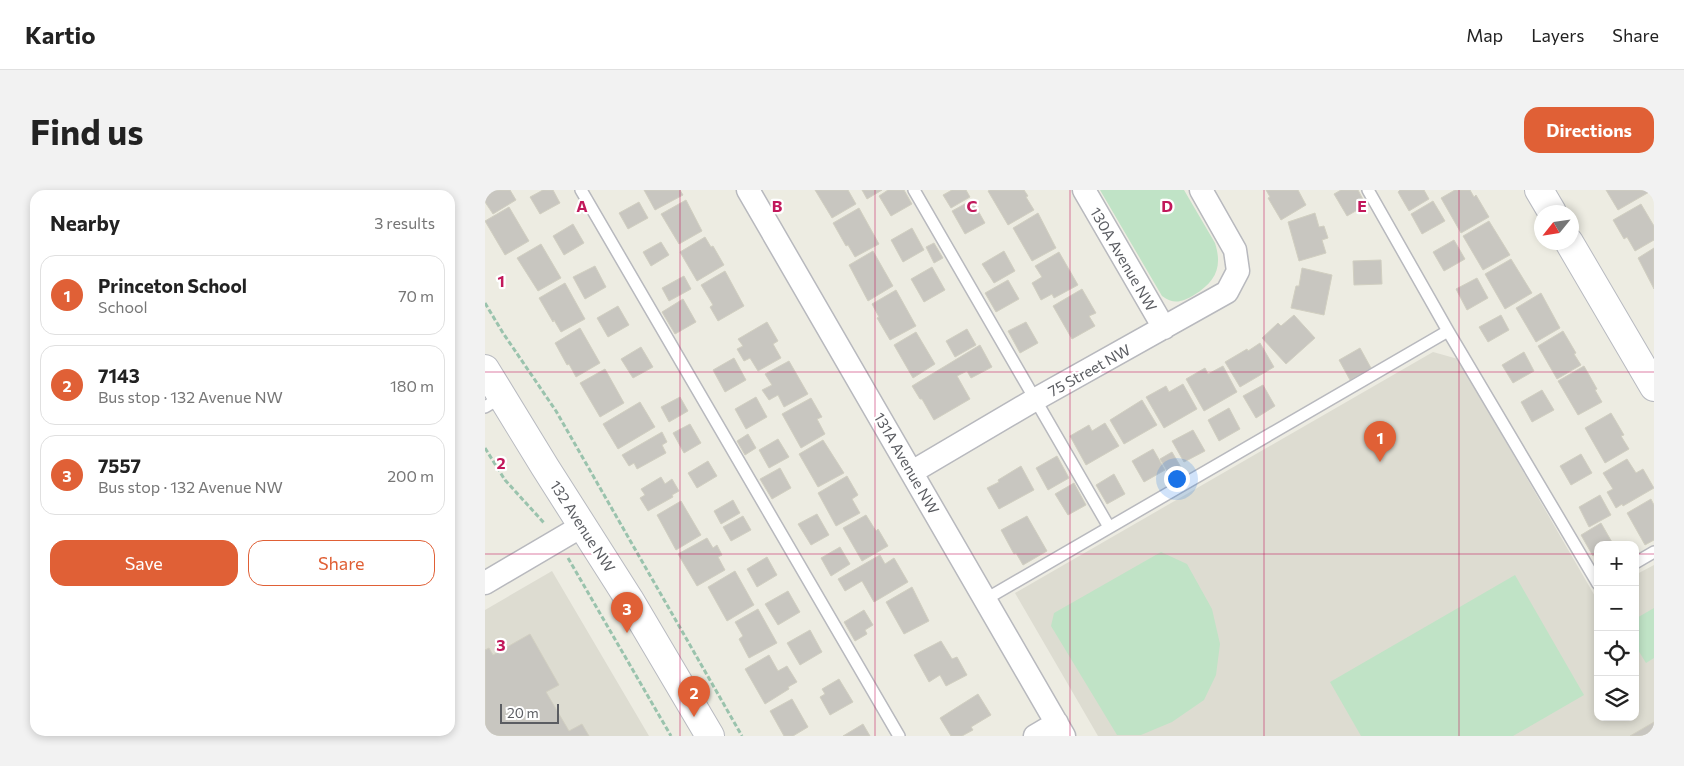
<!DOCTYPE html>
<meta charset="utf-8">
<style>
body{margin:0;font-family:Commissioner,sans-serif;background:#f2f2f2;color:#222}
.controls{position:absolute;right:15px;bottom:15px;display:grid;overflow:hidden;border-radius:10px;box-shadow:0 2px 8px #0003}
.controls button{width:45px;height:45px;display:grid;place-items:center;padding:0;border:0;border-bottom:1px solid #e0e0e0;background:#fff;color:#222;font:25px sans-serif}
.compass{position:absolute;left:1049px;top:15px;width:45px;height:45px;border-radius:50%;background:#fff;box-shadow:0 2px 8px #0003;rotate:240deg}
.scale{position:absolute;left:15px;bottom:12px;width:59px;box-sizing:border-box;padding-left:5px;border:2px solid #5b5d62;border-top:0;font-size:14px;line-height:18px;white-space:nowrap;color:#5b5d62;-webkit-text-stroke:4px #fff;paint-order:stroke}
.you{position:absolute;left:691px;top:288px;width:18px;height:18px;margin:-12px;border:4px solid #fff;border-radius:50%;background:#1a73e8;box-shadow:0 0 0 8px #1a73e833}
.badge{display:grid;place-items:center;width:32px;height:32px;border-radius:50%;background:#e06036;color:#fff;font-size:16px;font-weight:700}
.pin{position:absolute;translate:-50% -41px;filter:drop-shadow(0 1px 2px #0008)}
.pin::after{content:'';position:absolute;top:26px;width:18px;height:15px;background:inherit;clip-path:polygon(0 0,100% 0,50% 100%)}
.list{margin:0;padding:0;list-style:none}
h2{display:flex;justify-content:space-between;align-items:center;height:65px;margin:0;padding:0 20px;font-size:21px}
h2 small{font-size:16px;font-weight:400;color:#767676}
.list li{display:grid;grid-template-columns:32px 1fr auto;gap:15px;align-items:center;box-sizing:border-box;height:80px;margin:0 10px 10px;padding:0 10px;border:1px solid #e0e0e0;border-radius:15px}
.list b{display:block;font-size:19px;white-space:nowrap}
.list p{margin:0;font-size:16px;white-space:nowrap;color:#767676}
.list em{font-size:16px;font-style:normal;color:#767676}
.actions{display:flex;gap:10px;padding:15px 20px}
.actions a{flex:1;padding:11px 0;border:1px solid #e06036;border-radius:15px;text-align:center;font-size:18px;color:#e06036}
.actions .main{background:#e06036;color:#fff}
.icon{flex:none;width:28px;height:28px;fill:none;stroke:currentColor;stroke-width:2;stroke-linecap:round;stroke-linejoin:round}
.map{position:relative;flex:none;width:1169px;height:546px;overflow:hidden;border-radius:15px}
header{display:flex;align-items:center;gap:30px;box-sizing:border-box;height:70px;padding:0 25px;background:#fff;border-bottom:1px solid #e0e0e0}
header strong{font-size:24px}
nav{display:flex;gap:28px;margin-inline-start:auto;font-size:18px}
.intro{display:flex;align-items:center;justify-content:space-between;box-sizing:border-box;height:120px;padding:0 30px}
h1{margin:0;font-size:35px}
.button{padding:12px 22px;border-radius:15px;background:#e06036;color:#fff;font-size:18px;font-weight:700}
main{display:flex;gap:30px;padding:0 30px}
aside{flex:1;background:#fff;border-radius:15px;box-shadow:0 2px 8px #0003}
.map>svg:first-child{display:block}
.education{fill:#dddcd1}
.green{fill:#c0e3c6}
.building{fill:#c8c6c0;stroke:#d1cfc1}
.lines{fill:none;stroke-linecap:round;stroke-linejoin:round}
.lane-casing{stroke:#b8b9be;stroke-width:14}
.street-casing{stroke:#b8b9be;stroke-width:25}
.secondary-casing{stroke:#b8bac0;stroke-width:30}
.path{stroke:#9ac3ad;stroke-width:3;stroke-dasharray:5 2.5;stroke-linecap:butt}
.lane{stroke:#fff;stroke-width:11}
.street{stroke:#fff;stroke-width:22}
.secondary{stroke:#fff;stroke-width:28}
.grid{fill:none;stroke:#c2185b;stroke-width:1;stroke-opacity:0.55}
.labels{text-anchor:middle;dominant-baseline:central;stroke-width:4.5;stroke-linejoin:round;paint-order:stroke}
.street-label{font-size:15px;fill:#5b5d62;stroke:#fff}
.grid-label{font-size:16px;text-anchor:middle;font-weight:bold;fill:#c2185b;stroke:#fff;stroke-width:4.5;stroke-linejoin:round;paint-order:stroke}
</style>
<header>
<strong>Kartio</strong>
<nav><a>Map</a><a>Layers</a><a>Share</a></nav>
</header>
<div class="intro"><h1>Find us</h1><a class="button">Directions</a></div>
<main>
<aside>
<h2>Nearby<small>3 results</small></h2>
<ul class="list">
<li><span class="badge">1</span><div><b>Princeton School</b><p>School</p></div><em>70 m</em></li>
<li><span class="badge">2</span><div><b>7143</b><p>Bus stop · 132 Avenue NW</p></div><em>180 m</em></li>
<li><span class="badge">3</span><div><b>7557</b><p>Bus stop · 132 Avenue NW</p></div><em>200 m</em></li>
</ul>
<div class="actions"><a class="main">Save</a><a>Share</a></div>
</aside>
<div class="map">
<svg width="1169" height="546" viewBox="0 0 1169 546">
<rect width="100%" height="100%" fill="#edece2"/>
<path class="education" d="M948 162 973 169 1111 408 1113 407V527H1150V385L1169 375V546H613L530 403Z
M67 381 164 546H0V420Z"/>
<path class="green" d="M615 0H699L730 53C738 78 730 92 709 105 697 112 689 115 677 106Z
M676 362 702 374 727 419 735 454 731 485 719 510 687 532 656 545H632L566 436 569 423Z
M1030 385 1099 505 1028 546H876L845 492Z
M1169 418V468L1161 473 1150 455V429Z"/>
<path class="building" d="M0 0H25L31 10 8 24 0 12Z
M58 0H68L75 13 55 24 45 7Z
M159 0H195L198 5 170 20Z
M330 0H363L371 14 347 28Z
M377 0H397L382 9Z
M403 0H419L427 14 406 26 394 6Z
M467 0H481L485 7 466 18 458 5Z
M505 0H539L543 6 541 7 549 20 523 35 503 1Z
M781 0H813L821 15 796 30 783 8 785 7Z
M856 0H873L881 15 862 26 849 4Z
M915 0H939L944 9 924 21 913 2Z
M970 0H985L989 7 991 5 1004 27 976 43 956 8Z
M1121 0H1165L1166 1 1133 20Z
M201 10 217 41 194 54 176 24Z
M487 10 500 33 480 44 467 21Z
M948 11 960 31 937 44 926 24Z
M154 12 163 28 143 39 134 23Z
M1156 14 1169 36V50L1150 61 1142 47 1139 49 1128 30Z
M24 17 44 51 20 65 0 31Z
M374 18 394 54 370 67 363 55 361 56 348 33Z
M553 23 571 58 547 71 528 38Z
M830 23 834 37 839 36 843 48 837 50 841 63 814 71 803 32Z
M1004 31 1025 65 998 80 978 46Z
M88 34 99 53 79 65 68 46Z
M427 38 439 60 418 72 406 50Z
M220 47 226 57 228 56 239 75 212 91 195 62Z
M969 50 980 69 959 81 948 62Z
M176 52 184 65 166 76 158 62Z
M449 53 458 68 449 73 441 57Z
M56 54 76 88 53 101 32 68Z
M1169 58V99L1153 68Z
M388 61 408 96 383 111 364 75Z
M519 61 530 81 509 93 497 74Z
M574 62 593 95 569 108 567 104 556 110 547 93 557 87 550 76Z
M1026 69 1047 103 1020 119 1000 84Z
M896 70 897 94 869 95 868 71Z
M110 76 121 97 100 109 88 87Z
M447 77 460 100 439 112 426 89Z
M817 78 847 85 839 125 806 118 811 96H814Z
M240 81 259 116 233 131 225 117 228 115 216 95Z
M199 86 206 99 184 111 177 98Z
M992 88 1003 108 982 120 971 99Z
M523 90 534 109 511 122 500 103Z
M80 93 100 129 76 142 69 130 68 132 54 108Z
M597 99 611 123 604 126 610 136 587 149 568 116Z
M411 100 431 136 405 150 392 128 394 127 387 114Z
M1056 103 1075 138 1051 152 1031 118Z
M198 109 211 132 190 144 177 122Z
M133 116 144 135 123 147 112 128Z
M809 125 830 148 801 174 777 148 793 133 796 136Z
M1016 125 1024 140 1003 152 994 137Z
M282 132 293 151 288 154 296 168 273 181 265 168 259 171 252 159 258 156 253 149Z
M541 132 553 153 535 163 523 141Z
M95 138 115 173 91 187 84 174 82 175 70 153Z
M482 139 491 155 470 167 461 151Z
M1078 141 1091 163 1089 164 1096 175 1072 189 1053 156Z
M431 142 450 174 428 188 409 155Z
M775 153 789 177 755 197 740 172 762 159 763 161Z
M495 155 507 177 486 188 482 181 472 186 485 209 449 230 437 209H435L427 196Z
M156 157 168 177 148 188 136 169Z
M875 158 886 178 865 190 854 170Z
M1039 162 1049 181 1028 193 1017 175Z
M249 168 261 190 240 202 228 180Z
M304 171 323 204 299 217 293 205 284 210 277 200 287 195 280 184Z
M738 176 752 202 719 221 701 189 720 178 723 184Z
M1099 176 1112 199 1110 200 1117 212 1093 225 1073 191Z
M120 179 139 213 115 227 95 193Z
M698 194 712 219 679 238 661 207 681 196 684 202Z
M778 195 790 216 771 228 758 206Z
M1057 200 1069 220 1047 232 1036 212Z
M195 207 203 221 184 232 176 217Z
M271 207 282 227 261 239 250 219Z
M326 208 337 227 332 229 340 244 316 258 297 224Z
M657 210 672 235 639 254 625 230Z
M155 212 170 237 133 259 118 234Z
M744 218 755 239 734 251 723 230Z
M1126 223 1139 245 1136 246 1144 259 1120 273 1100 238Z
M620 233 634 256 601 275 585 246 604 235 607 241Z
M205 234 216 253 199 263 188 243Z
M708 240 720 261 699 272 687 251Z
M177 242 182 252 177 255 181 263 152 279 149 273 144 276 137 265Z
M263 244 271 258 260 265 252 251Z
M293 249 304 267 284 278 274 260Z
M338 250 359 283 333 297 314 264Z
M668 259 680 280 659 292 647 271Z
M687 262 697 279 685 286 675 269Z
M1096 264 1107 283 1086 295 1075 276Z
M572 266 584 288 563 300 551 278Z
M1142 269 1151 283 1158 279 1169 298 1138 316 1137 314 1131 318 1122 302 1128 299 1118 283Z
M223 271 232 286 212 298 203 283Z
M536 276 549 300 514 319 502 298 514 292 513 290Z
M295 278 306 298 287 309 275 289Z
M629 284 640 304 622 314 611 295Z
M362 286 373 305 367 309 375 323 351 336 333 303Z
M176 287 180 294 187 289 194 301 187 305 188 307 163 321 155 308 160 305 156 299Z
M589 293 601 315 583 325 570 304Z
M1115 305 1126 325 1104 337 1094 317Z
M1166 309 1169 315V350L1160 355 1142 323Z
M248 310 255 323 236 334 229 321Z
M196 311 216 345 191 360 172 325Z
M332 324 344 345 326 355 313 334Z
M381 325 391 341 393 339 403 356 377 371 358 338Z
M258 326 266 340 246 351 238 337Z
M542 326 562 361 538 375 531 363 529 364 516 340Z
M1116 333 1128 354 1113 355V363L1108 366 1096 345Z
M222 348 228 358 232 355 237 365 233 367 240 380 212 396 193 364Z
M355 357 365 374 346 386 336 368Z
M395 365 400 374 409 368 423 392 389 412 377 391 360 401 353 389Z
M282 367 292 385 272 397 262 379Z
M250 381 269 415 242 431 223 397Z
M427 397 444 431 419 444 401 412Z
M303 401 315 422 293 435 280 414Z
M273 419 292 453 264 468 254 449 258 446 250 432Z
M379 420 388 435 380 440 382 444 370 451 359 432Z
M325 440 337 462 315 475 302 453Z
M45 444 74 495 61 502 84 541 97 534 104 546H0V460L4 458 8 465Z
M456 451 467 469 472 467 482 485 461 496 455 485 444 492 429 465Z
M284 465 293 481 302 476 312 492 303 497 304 499 280 514 260 479Z
M354 489 368 512 345 525 335 507 340 504 337 499Z
M493 504 506 525 486 537 488 540 477 546H466L455 528Z
M307 509 323 537 308 546H299L285 521Z
M1169 532V546H1145Z
M378 534 385 546H358Z"/>
<g class="lines">
<g class="lane-casing">
<path id="lane" d="M96 0 414 546
M429 0 624 337
M883 0 963 141 1113 394
M0 217 17 207
M1150 373 1169 362
M501 409 963 141"/>
</g>
<g class="street-casing">
<path id="street" d="M263 0 579 546
M599 0 679 138
M427 282 551 209 742 102 753 81 750 60 716 0
M0 393 97 336
M550 546 572 533"/>
</g>
<g class="secondary-casing">
<path id="secondary" d="M1054 0 1067 22
M1084 52 1169 197
M0 179 60 277 144 409 225 546"/>
</g>
<path class="path" d="M0 113 18 143 71 221 257 546
M0 258 20 290 60 334
M83 368 186 546"/>
<use href="#lane" class="lane"/>
<use href="#street" class="street"/>
<use href="#secondary" class="secondary"/>
</g>
<path class="grid" d="M195 0V546M390 0V546M585 0V546M779 0V546M974 0V546M0 182H1169M0 364H1113M1150 364H1169"/>
<g class="labels">
<g class="street-label">
<text transform="translate(639 69) rotate(60)">130A Avenue NW</text>
<text transform="translate(604 180) rotate(-29)">75 Street NW</text>
<text transform="translate(422 273) rotate(60)">131A Avenue NW</text>
<text transform="translate(98 336) rotate(57)">132 Avenue NW</text>
</g>
</g>
<g class="grid-label">
<text x="97" y="22">A</text>
<text x="292" y="22">B</text>
<text x="487" y="22">C</text>
<text x="682" y="22">D</text>
<text x="877" y="22">E</text>
<text x="16" y="97">1</text>
<text x="16" y="279">2</text>
<text x="16" y="461">3</text>
</g>
</svg>
<div class="controls">
<button>+</button>
<button>−</button>
<button><svg class="icon" aria-label="locate" viewBox="0 0 24 24"><circle cx="12" cy="12" r="6"/><path d="M12 2v4M12 18v4M2 12h4M18 12h4"/></svg></button>
<button><svg class="icon" aria-label="layers" viewBox="0 0 24 24"><path d="M12 4l9 5-9 5-9-5zM3 14l9 5 9-5"/></svg></button>
</div>
<svg class="compass" viewBox="-18 -18 36 36"><path d="M0-13l5 13h-10z" fill="#e53935"/><path d="M0 13l5-13h-10z" fill="#767676"/></svg>
<div class="scale">20 m</div>
<div class="you"></div>
<div class="pin badge" style="left:895px;top:272px">1</div>
<div class="pin badge" style="left:209px;top:527px">2</div>
<div class="pin badge" style="left:142px;top:443px">3</div>
</div>
</main>
